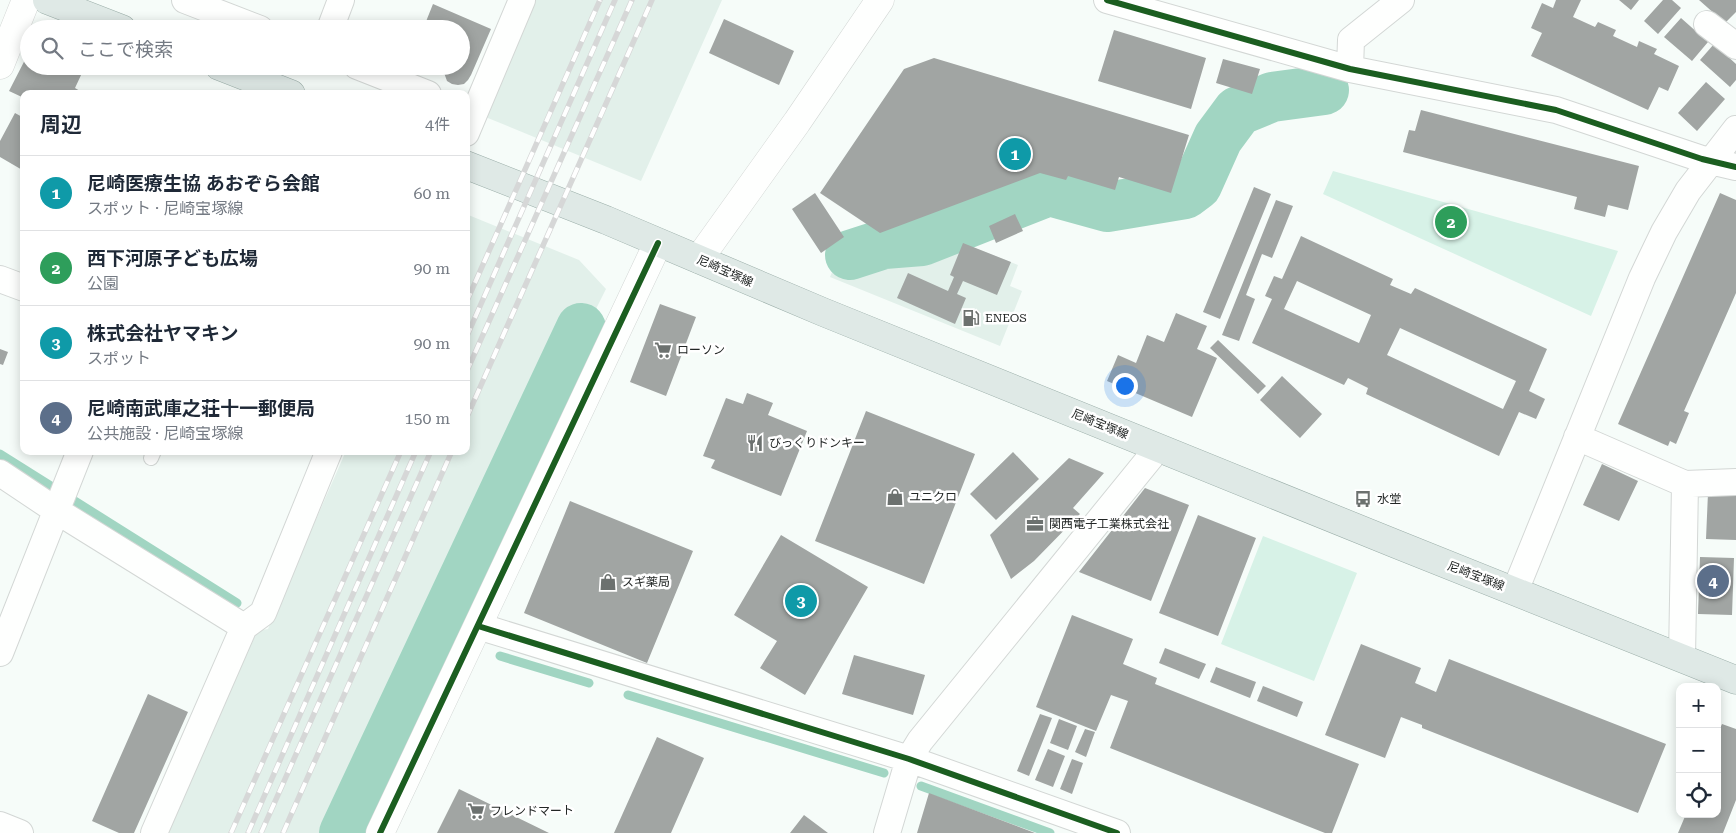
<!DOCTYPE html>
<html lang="ja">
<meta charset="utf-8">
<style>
body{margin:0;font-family:"Roboto Serif","Noto Sans JP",serif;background:#f2f2f3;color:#1f2937}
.controls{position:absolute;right:15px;bottom:15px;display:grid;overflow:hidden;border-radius:10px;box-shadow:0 2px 12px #0003}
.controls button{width:45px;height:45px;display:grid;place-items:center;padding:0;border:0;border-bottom:1px solid #e0e1e3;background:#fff;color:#1f2937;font:25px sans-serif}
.you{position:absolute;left:1124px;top:385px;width:18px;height:18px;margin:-12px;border:4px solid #fff;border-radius:50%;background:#1a73e8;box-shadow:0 0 0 8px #1a73e833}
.badge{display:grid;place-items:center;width:32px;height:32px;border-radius:50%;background:#6c716f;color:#fff;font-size:16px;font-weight:700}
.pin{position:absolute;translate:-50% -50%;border:2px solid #fff;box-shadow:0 1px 5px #0006}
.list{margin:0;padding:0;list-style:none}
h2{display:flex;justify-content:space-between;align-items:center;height:65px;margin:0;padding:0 20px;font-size:21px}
h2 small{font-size:16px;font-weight:400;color:#747a83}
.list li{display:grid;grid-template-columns:32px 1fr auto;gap:15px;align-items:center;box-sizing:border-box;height:75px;padding:0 20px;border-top:1px solid #e0e1e3}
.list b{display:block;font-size:19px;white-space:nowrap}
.list p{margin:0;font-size:16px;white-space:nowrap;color:#747a83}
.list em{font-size:16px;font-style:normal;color:#747a83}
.icon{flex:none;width:28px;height:28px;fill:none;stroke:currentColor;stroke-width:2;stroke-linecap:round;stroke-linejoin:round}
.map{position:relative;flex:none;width:1736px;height:833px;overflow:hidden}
.search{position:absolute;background:#fff;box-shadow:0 2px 12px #0003;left:20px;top:20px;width:450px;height:55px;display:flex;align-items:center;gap:12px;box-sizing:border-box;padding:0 18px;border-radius:28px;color:#747a83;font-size:19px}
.panel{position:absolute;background:#fff;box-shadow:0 2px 12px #0003;left:20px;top:90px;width:450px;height:365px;border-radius:10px}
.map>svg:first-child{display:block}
.built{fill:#e2f0ea}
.green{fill:#d7f2e7}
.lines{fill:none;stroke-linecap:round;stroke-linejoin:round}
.stream{stroke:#a1d5c2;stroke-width:9}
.river{stroke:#a1d5c2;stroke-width:50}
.building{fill:#a1a5a3;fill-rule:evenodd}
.service-casing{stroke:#d3d7d5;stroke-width:16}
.minor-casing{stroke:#d3d7d5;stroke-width:28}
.tertiary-casing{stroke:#d3d7d5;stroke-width:29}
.primary-casing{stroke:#9baea9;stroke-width:29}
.service{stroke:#fefffe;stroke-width:14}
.minor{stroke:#fefffe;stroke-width:26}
.tertiary{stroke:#fefffe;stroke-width:28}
.primary{stroke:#dfe9e6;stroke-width:28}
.rail-casing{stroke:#d6d7d7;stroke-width:5.5}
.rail{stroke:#fff;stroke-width:4;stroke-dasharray:11;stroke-linecap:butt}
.cycleway-casing{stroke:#fff;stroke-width:9}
.cycleway{stroke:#1b5e20;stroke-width:6}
.labels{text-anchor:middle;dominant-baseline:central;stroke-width:5;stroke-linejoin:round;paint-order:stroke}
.street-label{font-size:12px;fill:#222625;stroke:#fff}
.poi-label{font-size:12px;fill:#222625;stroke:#fff;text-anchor:start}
</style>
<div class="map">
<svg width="1736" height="833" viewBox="0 0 1736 833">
<rect width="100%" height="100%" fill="#f6fcf9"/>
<path class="built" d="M533 0H722L641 181 483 116Z
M466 214 579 260 606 289 393 713 337 833H161L255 631 268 629 346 451H466Z
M952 239 1018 265 1010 286 1022 291 1000 346 830 277 833 270 877 255 920 250Z"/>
<path class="green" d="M1333 171 1618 251 1591 316 1323 194Z
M1263 536 1357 573 1314 681 1221 644Z"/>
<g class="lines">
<path class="stream" d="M0 454 237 603
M500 656 589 683
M628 695 884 773
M921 786 1050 833"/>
<path class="river" d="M850 255 884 244 922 241 1049 191 1107 207 1185 194 1197 185 1218 138 1238 111 1272 97 1324 90
M344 833 581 328"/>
</g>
<path class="building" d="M1556 0H1581L1573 17 1595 27 1598 22 1616 30 1613 36 1637 47 1639 41 1657 49 1654 54 1679 66 1668 91 1659 87 1648 110 1531 56 1542 33 1531 28 1542 3 1553 8Z
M1619 0H1639L1631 10Z
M1663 0H1672L1681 8 1658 34 1644 21Z
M1699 0H1736V12L1725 23Z
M433 4 491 29 471 75 468 80 464 84 458 85 452 84 447 81 443 70 444 66H461V29H423Z
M1681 18 1708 42 1692 61 1664 37Z
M724 19 794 51 779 85 709 53Z
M1114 30 1206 58 1191 109 1098 81Z
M1714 44 1736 64V80L1730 87 1700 60Z
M29 52V66H68L82 73 75 88 85 94H24V98L9 91Z
M934 58 1189 135 1171 193 1119 177 1115 190 1068 176 1066 180 1040 173 880 233 820 193 904 69Z
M1223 59 1260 69 1252 94 1216 83Z
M1706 82 1725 99 1697 131 1678 113Z
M1421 110 1639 166 1628 210 1608 205 1605 217 1574 209 1577 197 1403 152 1409 130 1415 131Z
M15 113 24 118V171L0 157V141Z
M1254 187 1271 194 1220 319 1203 312Z
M815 193 844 237 821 253 792 209Z
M1720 193 1736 200V293L1684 411 1689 413 1676 444 1670 441 1668 446 1618 424Z
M1276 200 1293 206 1272 258 1262 254 1246 295 1255 299 1239 341 1222 335Z
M1015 214 1023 231 996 243 989 226Z
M1301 236 1393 279 1390 285 1411 294 1415 288 1547 349 1529 391 1545 399 1536 419 1519 412 1499 456 1366 394 1368 388 1348 378 1344 385 1252 343 1272 299 1265 296 1274 276 1282 279ZM1297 281 1371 315 1359 343 1284 309ZM1400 328 1516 381 1503 409 1387 355Z
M963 243 1011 262 997 295 963 281 957 294 966 298 955 324 897 298 908 273 948 291 954 277 950 275Z
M660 304 696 317 666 396 630 382Z
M1176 313 1207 326 1197 349 1217 358 1192 417 1107 381 1118 355 1136 363 1147 335 1164 342Z
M1218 340 1266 386 1258 394 1210 348Z
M0 349 8 352 3 365 0 364Z
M1282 376 1322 414 1300 438 1260 400Z
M747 393 773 403 768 415 807 431 781 496 711 468 715 460 703 456 726 398 743 404Z
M866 411 975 454 924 584 815 541Z
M1013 452 1039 479 996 520 970 494Z
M1069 458 1104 473 1073 508 1080 514 1034 561 1011 579 990 535Z
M1602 464 1638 481 1619 521 1583 505Z
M1145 488 1189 505 1151 601 1079 572Z
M1708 493H1736V540L1706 539Z
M570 501 693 551 647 663 524 613Z
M1198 515 1256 538 1218 636 1159 613Z
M781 535 868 587 805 695 760 668 777 641 734 615Z
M1700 557 1734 558 1732 615 1698 614Z
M1072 615 1133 639 1123 664 1157 678 1155 684 1359 764 1332 833H1325L1110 748 1128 701 1111 695 1096 731 1036 707Z
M1361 644 1421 668 1415 683 1436 692 1449 659 1666 744 1638 813 1422 728V725L1401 717 1385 758 1325 735Z
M1165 648 1206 664 1199 679 1159 663Z
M854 655 925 675 913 715 842 694Z
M1216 667 1256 682 1250 698 1210 682Z
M1263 686 1303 702 1297 717 1257 701Z
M148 694 188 712 134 833H119L92 821Z
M1040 714 1052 718 1029 776 1017 771Z
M1059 719 1077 726 1068 750 1050 743Z
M1722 724 1736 729V800L1723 833H1678L1686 814H1717V735Z
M1085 729 1095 732 1086 757 1075 752Z
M657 737 704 758 671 833H614Z
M1048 749 1065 756 1053 787 1035 780Z
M1072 759 1083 763 1072 794 1060 789Z
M459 789 549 833H437Z
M929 793 1035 833H917Z
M804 815 828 833H790Z"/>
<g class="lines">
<g class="service-casing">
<path id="service" d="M151 458 154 451"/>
</g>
<g class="minor-casing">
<path id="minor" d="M185 0 260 29
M1107 0 1350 69 1556 110 1702 159 1736 167
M1707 24 1736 46
M330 29 341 0
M357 66 428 94
M1350 69 1351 40 1401 0
M466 133 522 0
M0 279 24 288
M1577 437 1685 484 1682 658
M0 473 57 511 244 627
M1685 484 1736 482
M1515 591 1642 278 1664 232 1688 191 1736 129
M478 626 909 759 1117 833
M0 653 80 451
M0 825 20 833
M154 833 244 627 263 613 329 451
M887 833 909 759 920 741 1158 448"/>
</g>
<g class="tertiary-casing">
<path id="tertiary" d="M0 65 26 0
M699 259 797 122 880 0
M380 833 658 243"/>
</g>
<g class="primary-casing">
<path id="primary" d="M47 0 122 29
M219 66 291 94
M466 165 606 220 823 312 1396 544 1736 680"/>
</g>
<use href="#service" class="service"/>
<use href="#minor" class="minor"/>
<use href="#tertiary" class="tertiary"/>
<use href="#primary" class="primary"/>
<g class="rail-casing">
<path id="rail" d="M466 303 600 0
M466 338 615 0
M466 373 632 0
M466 419 652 0
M231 833 401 451
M248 833 416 451
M261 833 431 451
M283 833 452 451"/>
</g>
<use href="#rail" class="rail"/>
<g class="cycleway-casing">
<path id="cycleway" d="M1107 0 1350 69 1556 110 1702 159 1736 167
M478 626 909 759 1117 833
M380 833 658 243"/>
</g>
<use href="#cycleway" class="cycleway"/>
</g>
<defs>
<g id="fuel-bare" transform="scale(1.35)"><path d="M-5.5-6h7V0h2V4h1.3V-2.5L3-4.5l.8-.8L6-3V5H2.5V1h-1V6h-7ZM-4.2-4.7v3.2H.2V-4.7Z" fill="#6c716f" stroke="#fff" stroke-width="2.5" paint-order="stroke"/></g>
<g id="supermarket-bare" transform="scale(1.35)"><path d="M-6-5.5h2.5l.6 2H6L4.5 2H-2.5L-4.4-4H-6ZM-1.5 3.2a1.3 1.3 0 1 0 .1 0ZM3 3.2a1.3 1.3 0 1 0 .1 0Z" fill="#6c716f" stroke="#fff" stroke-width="2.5" paint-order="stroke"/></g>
<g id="restaurant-bare" transform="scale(1.35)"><path d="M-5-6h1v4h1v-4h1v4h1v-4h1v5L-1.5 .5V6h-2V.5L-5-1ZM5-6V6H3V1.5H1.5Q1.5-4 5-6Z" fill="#6c716f" stroke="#fff" stroke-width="2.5" paint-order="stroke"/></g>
<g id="shop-bare" transform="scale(1.35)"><path d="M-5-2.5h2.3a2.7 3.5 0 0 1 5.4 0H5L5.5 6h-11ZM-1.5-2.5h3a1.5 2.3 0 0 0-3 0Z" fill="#6c716f" stroke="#fff" stroke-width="2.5" paint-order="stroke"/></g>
<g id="bus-bare" transform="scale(1.35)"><path d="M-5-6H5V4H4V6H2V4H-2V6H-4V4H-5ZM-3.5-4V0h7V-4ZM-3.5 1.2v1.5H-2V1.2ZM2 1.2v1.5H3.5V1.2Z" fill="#6c716f" stroke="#fff" stroke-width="2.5" paint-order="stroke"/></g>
<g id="office-bare" transform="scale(1.35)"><path d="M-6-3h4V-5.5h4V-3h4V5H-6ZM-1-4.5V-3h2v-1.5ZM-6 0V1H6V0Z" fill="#6c716f" stroke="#fff" stroke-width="2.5" paint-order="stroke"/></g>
</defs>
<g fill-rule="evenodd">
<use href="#fuel-bare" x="971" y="318"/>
<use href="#supermarket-bare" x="663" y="350"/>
<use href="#restaurant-bare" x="755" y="443"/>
<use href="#shop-bare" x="895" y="497"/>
<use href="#bus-bare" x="1363" y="499"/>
<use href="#office-bare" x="1035" y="524"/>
<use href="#shop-bare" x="608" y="582"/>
<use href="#supermarket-bare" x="476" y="811"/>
</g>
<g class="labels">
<g class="street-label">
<text transform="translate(725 271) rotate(24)">尼崎宝塚線</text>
<text transform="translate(1100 424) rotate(22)">尼崎宝塚線</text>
<text transform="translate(1476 576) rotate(21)">尼崎宝塚線</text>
</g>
<g class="poi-label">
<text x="985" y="318">ENEOS</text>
<text x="677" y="350">ローソン</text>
<text x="769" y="443">びっくりドンキー</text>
<text x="909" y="497">ユニクロ</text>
<text x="1377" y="499">水堂</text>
<text x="1049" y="524">関西電子工業株式会社</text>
<text x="622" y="582">スギ薬局</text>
<text x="490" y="811">フレンドマート</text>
</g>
</g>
</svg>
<div class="controls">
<button>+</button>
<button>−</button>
<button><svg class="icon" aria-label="locate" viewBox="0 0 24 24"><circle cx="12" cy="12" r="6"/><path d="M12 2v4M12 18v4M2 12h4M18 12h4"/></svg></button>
</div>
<div class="you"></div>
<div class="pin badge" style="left:1015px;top:154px;background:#0f9aa8">1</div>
<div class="pin badge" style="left:1451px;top:222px;background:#2e9e5b">2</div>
<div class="pin badge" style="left:801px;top:601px;background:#0f9aa8">3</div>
<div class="pin badge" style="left:1713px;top:581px;background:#5c6f8a">4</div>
<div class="search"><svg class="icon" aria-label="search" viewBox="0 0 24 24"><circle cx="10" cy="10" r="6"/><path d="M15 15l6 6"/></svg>ここで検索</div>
<section class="panel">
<h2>周辺<small>4件</small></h2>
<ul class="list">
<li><span class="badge" style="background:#0f9aa8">1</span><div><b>尼崎医療生協 あおぞら会館</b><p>スポット · 尼崎宝塚線</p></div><em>60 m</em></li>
<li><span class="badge" style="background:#2e9e5b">2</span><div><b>西下河原子ども広場</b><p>公園</p></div><em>90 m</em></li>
<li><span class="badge" style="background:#0f9aa8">3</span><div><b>株式会社ヤマキン</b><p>スポット</p></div><em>90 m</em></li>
<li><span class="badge" style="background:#5c6f8a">4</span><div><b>尼崎南武庫之荘十一郵便局</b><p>公共施設 · 尼崎宝塚線</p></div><em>150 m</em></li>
</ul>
</section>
</div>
